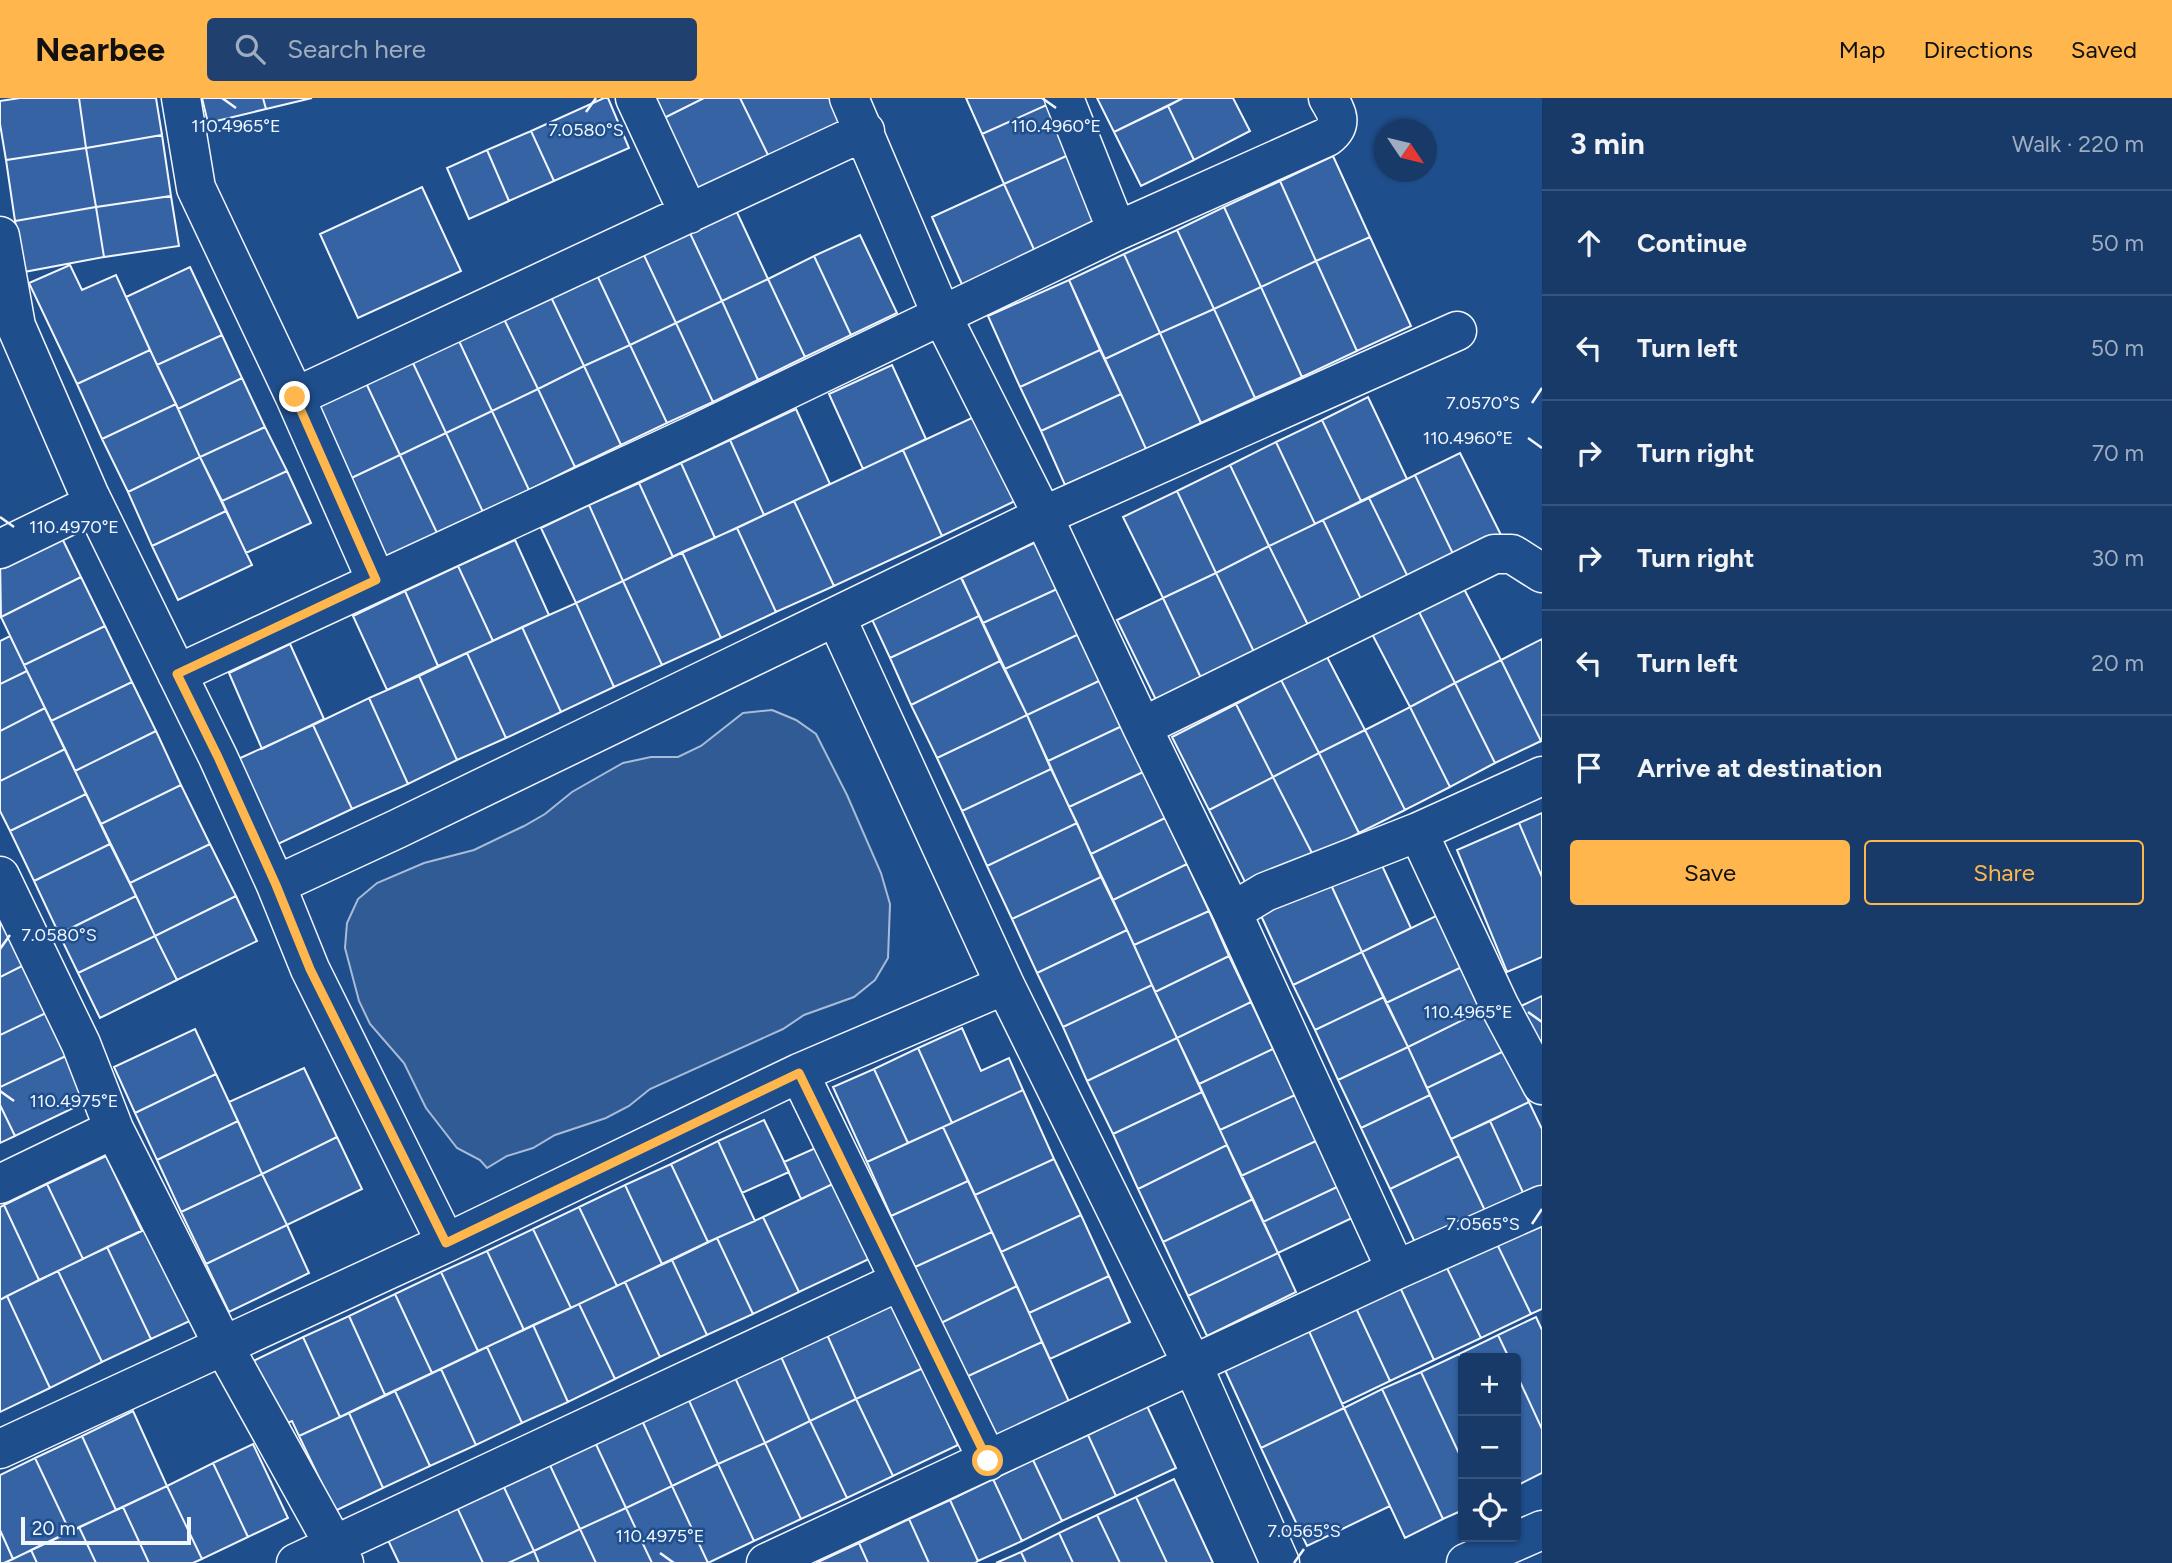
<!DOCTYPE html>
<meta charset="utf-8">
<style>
body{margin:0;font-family:Figtree,sans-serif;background:#20416f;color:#f1f3f6}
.controls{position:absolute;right:21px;bottom:21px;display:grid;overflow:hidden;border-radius:7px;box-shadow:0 2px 5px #0004}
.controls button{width:63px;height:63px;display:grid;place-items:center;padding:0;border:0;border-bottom:2px solid #36547d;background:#173a69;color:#f1f3f6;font:35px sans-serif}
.compass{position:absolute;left:1374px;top:21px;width:63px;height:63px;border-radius:50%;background:#173a69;box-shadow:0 2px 5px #0004;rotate:125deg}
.scale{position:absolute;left:21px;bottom:18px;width:170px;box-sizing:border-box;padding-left:7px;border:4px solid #f2f6ff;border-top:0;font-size:19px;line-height:24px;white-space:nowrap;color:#f2f6ff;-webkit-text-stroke:5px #1f4e8c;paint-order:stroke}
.stop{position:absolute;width:21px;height:21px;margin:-16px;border:5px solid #ffb74d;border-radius:50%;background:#fff}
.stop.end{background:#ffb74d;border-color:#fff;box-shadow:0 2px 7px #0008}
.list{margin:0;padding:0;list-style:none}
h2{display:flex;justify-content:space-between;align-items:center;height:91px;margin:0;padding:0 28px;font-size:30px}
h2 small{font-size:23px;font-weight:400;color:#9eadc0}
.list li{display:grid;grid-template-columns:46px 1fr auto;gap:21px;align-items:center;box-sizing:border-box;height:105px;padding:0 28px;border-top:2px solid #36547d}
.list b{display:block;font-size:26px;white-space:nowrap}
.list em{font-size:23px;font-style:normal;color:#9eadc0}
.actions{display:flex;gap:14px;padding:21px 28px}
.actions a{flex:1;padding:16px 0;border:2px solid #ffb74d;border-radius:7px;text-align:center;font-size:24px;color:#ffb74d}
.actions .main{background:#ffb74d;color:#111}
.icon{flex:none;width:38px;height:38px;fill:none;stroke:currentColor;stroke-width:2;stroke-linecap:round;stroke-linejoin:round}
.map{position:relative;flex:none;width:1542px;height:1465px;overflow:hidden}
header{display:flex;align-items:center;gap:42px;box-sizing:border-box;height:98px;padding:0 35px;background:#ffb74d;color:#111}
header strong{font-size:33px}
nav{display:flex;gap:38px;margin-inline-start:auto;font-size:24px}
.search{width:490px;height:63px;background:#20416f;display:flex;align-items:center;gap:18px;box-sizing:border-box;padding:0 24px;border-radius:7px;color:#9eadc0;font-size:26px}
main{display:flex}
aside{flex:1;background:#173a69}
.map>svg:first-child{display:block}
.built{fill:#305b95;stroke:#a8bbd7;stroke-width:2}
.building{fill:#3563a3;stroke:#f2f6ff;stroke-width:2}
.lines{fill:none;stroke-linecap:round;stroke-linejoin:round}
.minor-casing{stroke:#f2f6ff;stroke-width:41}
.minor{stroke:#1f4e8c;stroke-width:38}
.route{stroke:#ffb74d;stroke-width:9}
.ticks{fill:none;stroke:#f2f6ff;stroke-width:2.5}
.ticks-label{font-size:18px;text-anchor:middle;fill:#f2f6ff;stroke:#1f4e8c;stroke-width:5;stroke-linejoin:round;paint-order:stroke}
</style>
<header>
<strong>Nearbee</strong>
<div class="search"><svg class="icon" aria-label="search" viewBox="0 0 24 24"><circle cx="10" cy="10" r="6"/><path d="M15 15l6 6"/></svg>Search here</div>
<nav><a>Map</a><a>Directions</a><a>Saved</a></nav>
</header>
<main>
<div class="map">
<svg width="1542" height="1465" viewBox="0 0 1542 1465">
<rect width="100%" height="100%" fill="#1f4e8c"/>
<path class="built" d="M772 612 796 622 816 636 847 697 881 775 890 806 888 860 875 882 854 899 804 917 783 931 650 991 629 1008 606 1020 555 1037 533 1050 507 1058 487 1070 480 1062 457 1050 426 1010 404 965 370 926 359 903 345 850 347 825 358 801 377 785 424 765 474 752 524 728 545 716 572 694 623 665 651 659H678L701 648 743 615Z"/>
<path class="building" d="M20 0H79L86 50 6 62 0 26V3Z
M79 0H156L162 37 86 50Z
M202 0H263L266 11 208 25Z
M263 0H312L266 11Z
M604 0H608L629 50 554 83 531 33Z
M654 0H704L664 20Z
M704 0H740L769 59 699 93 664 20Z
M740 0H829L841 24 769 59Z
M966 0H1049L1051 5 982 36Z
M1097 0H1183L1114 34Z
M1183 0H1233L1250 33 1194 62 1168 8Z
M1051 5 1073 55 1004 86 982 36Z
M1168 8 1194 62 1141 88 1114 34Z
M531 33 554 83 509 103 487 52Z
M162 37 171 98 96 109 86 50Z
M86 50 96 109 15 123 6 62Z
M487 52 509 103 469 121 447 70Z
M1073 55 1105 127 1037 158 1004 86Z
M1333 58 1370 139 1316 163 1280 83Z
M1280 83 1316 163 1261 189 1224 109Z
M1004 86 1037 158 964 191 932 119Z
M422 89 461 173 358 220 320 136Z
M171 98 179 148 104 159 96 109Z
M734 108 768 181 722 203 688 131Z
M96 109 104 159 24 174 15 123Z
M1224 109 1261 189 1214 211 1177 132Z
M688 131 722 203 676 225 642 153Z
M1177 132 1214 211 1160 235 1124 156Z
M860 137 897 215 851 237 814 158Z
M1370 139 1411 228 1357 253 1316 163Z
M642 153 676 225 630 247 596 175Z
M1124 156 1160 235 1105 261 1069 182Z
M814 158 851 237 805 259 768 181Z
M1316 163 1357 253 1302 279 1261 189Z
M70 167 82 192 116 177 150 252 77 286 29 185Z
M190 169 222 237 157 267 126 199Z
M596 175 630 247 584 268 550 197Z
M768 181 805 259 758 282 722 203Z
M1069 182 1100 252 1020 289 988 218Z
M1261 189 1302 279 1255 300 1214 211Z
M550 197 584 268 538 291 503 219Z
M722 203 758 282 713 304 676 225Z
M1214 211 1255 300 1201 325 1160 235Z
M503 219 538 291 492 313 458 241Z
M676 225 713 304 667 325 630 247Z
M1160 235 1201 325 1146 351 1105 261Z
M222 237 242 280 178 311 157 267Z
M458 241 492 313 446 335 412 263Z
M630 247 667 325 621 347 584 268Z
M150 252 176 306 102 341 77 286Z
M1100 252 1121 296 1041 333 1020 289Z
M412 263 446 335 400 357 366 285Z
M892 267 926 341 863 371 829 296Z
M584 268 621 347 575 369 538 291Z
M242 280 265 329 200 359 178 311Z
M366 285 400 357 345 383 312 311Z
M538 291 575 369 529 392 492 313Z
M1121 296 1146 351 1065 387 1041 333Z
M1368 299 1407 381 1361 403 1322 322Z
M176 306 200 359 128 394 102 341Z
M796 311 830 386 764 417 730 342Z
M492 313 529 392 483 414 446 335Z
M976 318 1015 403 942 438 903 352Z
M1322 322 1361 403 1315 426 1276 344Z
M265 329 287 373 222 403 200 359Z
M446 335 483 414 437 435 400 357Z
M730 342 764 417 715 440 681 365Z
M1276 344 1315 426 1269 448 1230 367Z
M903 352 942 438 834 488 794 403Z
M1460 355 1501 437 1455 460 1415 377Z
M400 357 437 435 382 461 345 383Z
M200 359 226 413 152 448 128 394Z
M681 365 715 440 673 459 639 385Z
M1230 367 1269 448 1216 475 1177 393Z
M287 373 311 425 246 455 222 403Z
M1415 377 1455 460 1410 483 1369 400Z
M639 385 673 459 623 483 589 407Z
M1177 393 1216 475 1163 500 1123 419Z
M1369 400 1410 483 1363 505 1323 422Z
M794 403 834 488 776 514 737 430Z
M589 407 623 483 576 505 541 430Z
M226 413 252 467 178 502 152 448Z
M1323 422 1363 505 1310 531 1269 448Z
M737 430 776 514 721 540 682 454Z
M58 432 81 479 1 519 0 460Z
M515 442 549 517 493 543 458 468Z
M1036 444 1057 491 983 525 961 480Z
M1269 448 1310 531 1256 558 1216 475Z
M682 454 721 540 662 567 623 483Z
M458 468 493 543 438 568 405 493Z
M958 472 979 518 890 560 869 515Z
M1216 475 1256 558 1203 584 1163 500Z
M81 479 105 528 24 567 1 519Z
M623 483 662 567 614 589 576 505Z
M1463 489 1501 562 1455 585 1418 512Z
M1057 491 1079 536 1005 571 983 525Z
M405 493 438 568 387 592 353 518Z
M1163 500 1203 584 1158 606 1117 522Z
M576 505 614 589 561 614 522 529Z
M1418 512 1455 585 1410 609 1372 536Z
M979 518 1000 563 911 607 890 560Z
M105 528 132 584 51 623 24 567Z
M522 529 561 614 506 640 467 555Z
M1079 536 1101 582 1027 617 1005 571Z
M10 538 27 573 0 586V543Z
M1542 541V642L1541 643 1501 562Z
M290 546 324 621 262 651 229 575Z
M467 555 506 640 457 662 419 578Z
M1327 559 1365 632 1319 655 1281 582Z
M1501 562 1541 643 1495 665 1455 585Z
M1000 563 1027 617 937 660 911 607Z
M27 573 45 610 0 633V586Z
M419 578 457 662 408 686 369 600Z
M1101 582 1122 628 1048 663 1027 617Z
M1281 582 1319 655 1273 679 1236 606Z
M132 584 156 633 75 673 51 623Z
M1455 585 1495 665 1450 689 1410 609Z
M369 600 408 686 352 711 313 627Z
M1236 606 1273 679 1209 712 1172 639Z
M1410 609 1450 689 1405 712 1365 632Z
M45 610 65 651 0 683V633Z
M1027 617 1051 671 962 713 937 660Z
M313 627 352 711 276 747 238 661Z
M1122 628 1143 674 1069 709 1048 663Z
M1365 632 1405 712 1359 735 1319 655Z
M156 633 181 687 101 726 75 673Z
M65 651 86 696 10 733 0 713V683Z
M1319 655 1359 735 1314 759 1273 679Z
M1051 671 1077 725 987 768 962 713Z
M1143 674 1165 720 1091 756 1069 709Z
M1273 679 1314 759 1249 792 1209 712Z
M181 687 210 746 130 785 101 726Z
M86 696 110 746 34 783 10 733Z
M1542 715V779L1519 725Z
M1165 720 1187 766 1113 802 1091 756Z
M1077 725 1101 779 1012 821 987 768Z
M1519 725 1542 779V859L1507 874 1457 752Z
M110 746 136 798 59 836 34 783Z
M210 746 236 798 155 838 130 785Z
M1379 761 1411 830 1362 854 1330 785Z
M1187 766 1209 813 1134 847 1113 802Z
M1326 776 1362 854 1293 887 1257 809Z
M1101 779 1127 832 1037 875 1012 821Z
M136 798 155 838 78 875 59 836Z
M236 798 257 843 177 882 155 838Z
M1209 813 1229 858 1155 894 1134 847Z
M1440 816 1464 868 1386 905 1362 854Z
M0 821 26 866 0 879Z
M1127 832 1152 887 1063 929 1037 875Z
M155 838 177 882 100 920 78 875Z
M1362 854 1384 899 1315 932 1293 887Z
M1229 858 1251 904 1177 940 1155 894Z
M26 866 48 914 0 937V879Z
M1464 868 1485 911 1408 949 1386 905Z
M1152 887 1177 940 1087 983 1063 929Z
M1542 898V955L1519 909Z
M1384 899 1408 949 1338 982 1315 932Z
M1251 904 1273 951 1199 986 1177 940Z
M1485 911 1504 953 1427 990 1408 949Z
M48 914 68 957 0 989V937Z
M962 930 981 973 1009 960 1023 992 952 1025 918 950Z
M195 931 216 976 135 1015 114 969Z
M1177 940 1202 994 1113 1036 1087 983Z
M1408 949 1430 997 1361 1030 1338 982Z
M918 950 952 1025 908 1045 874 971Z
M1273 951 1295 997 1220 1032 1199 986Z
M1504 953 1529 1004 1451 1041 1427 990Z
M68 957 90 1002 15 1038 0 1007V989Z
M304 970 337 1039 262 1076 229 1004Z
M874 971 908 1045 867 1064 833 989Z
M216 976 238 1023 157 1062 135 1015Z
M1023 992 1054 1061 975 1097 943 1029Z
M1202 994 1227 1047 1138 1091 1113 1036Z
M1295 997 1316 1043 1241 1078 1220 1032Z
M1430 997 1459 1058 1390 1091 1361 1030Z
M1529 1004 1542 1031V1093L1526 1101 1490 1023Z
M0 1007 15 1038 0 1045Z
M764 1022 789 1074 742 1095 718 1043Z
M238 1023 262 1076 181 1114 157 1062Z
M1490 1023 1526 1101 1488 1119 1451 1041Z
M943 1029 968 1083 891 1118 867 1064Z
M337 1039 362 1091 287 1127 262 1076Z
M718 1043 755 1123 708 1144 671 1066Z
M1316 1043 1337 1089 1263 1124 1241 1078Z
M1227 1047 1253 1101 1163 1144 1138 1091Z
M820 1048 837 1084 801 1101 784 1064Z
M106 1058 142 1133 83 1161 47 1086Z
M1459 1058 1488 1119 1419 1153 1390 1091Z
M1054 1061 1081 1117 1001 1154 975 1097Z
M671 1066 708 1144 662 1166 625 1087Z
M262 1076 287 1127 206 1166 181 1114Z
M968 1083 992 1134 915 1169 891 1118Z
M837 1084 871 1160 799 1194 763 1119Z
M47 1086 83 1161 39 1182 4 1107Z
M625 1087 662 1166 617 1188 579 1109Z
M1337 1089 1352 1120 1278 1155 1263 1124Z
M1253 1101 1278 1155 1188 1198 1163 1144Z
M4 1107 39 1182 0 1202V1109Z
M579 1109 617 1188 571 1210 533 1131Z
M1081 1117 1109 1178 1029 1215 1001 1154Z
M763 1119 799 1194 753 1216 717 1140Z
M1542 1125V1211L1531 1216 1495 1142Z
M287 1127 309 1175 229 1214 206 1166Z
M151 1128 194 1221 151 1241 107 1149Z
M533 1131 571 1210 524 1232 487 1153Z
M992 1134 1017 1188 941 1225 915 1169Z
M717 1140 753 1216 707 1237 672 1162Z
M1495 1142 1531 1216 1481 1240 1445 1166Z
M107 1149 151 1241 102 1264 58 1173Z
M487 1153 524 1232 478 1253 441 1174Z
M1278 1155 1296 1194 1207 1238 1188 1198Z
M672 1162 707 1237 660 1259 625 1184Z
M1445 1166 1481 1240 1434 1262 1399 1187Z
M58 1173 102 1264 50 1290 7 1198Z
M441 1174 478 1253 432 1275 395 1196Z
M1109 1178 1130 1224 1050 1261 1029 1215Z
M625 1184 660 1259 615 1281 579 1206Z
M1399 1187 1434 1262 1390 1283 1355 1208Z
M1017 1188 1042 1244 966 1279 941 1225Z
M395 1196 432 1275 385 1297 349 1218Z
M7 1198 50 1290 0 1314V1202Z
M890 1199 923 1270 856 1301 824 1230Z
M579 1206 615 1281 568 1304 533 1227Z
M1355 1208 1390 1283 1342 1306 1308 1231Z
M349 1218 385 1297 340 1319 303 1239Z
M1536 1219 1542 1232V1331L1516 1275V1260H1509L1498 1237Z
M533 1227 568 1304 522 1325 487 1249Z
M824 1230 856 1301 810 1323 778 1252Z
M1308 1231 1344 1310 1261 1350 1224 1270Z
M1498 1237 1509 1260H1463V1264L1459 1256Z
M303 1239 340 1319 299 1338 292 1323 282 1327 253 1263Z
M1042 1244 1071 1308 995 1343 966 1279Z
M487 1249 522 1325 476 1347 441 1271Z
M778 1252 810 1323 765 1345 732 1273Z
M1459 1256 1463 1264V1364L1421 1274Z
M923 1270 958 1347 893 1378 856 1301Z
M441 1271 476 1347 430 1368 395 1293Z
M732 1273 765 1345 718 1366 686 1296Z
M1421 1274 1463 1364V1412L1443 1421 1382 1291Z
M1516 1275 1542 1331V1375L1520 1386 1516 1376Z
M1382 1291 1443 1421 1405 1440 1344 1310Z
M395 1293 430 1368 383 1390 349 1315Z
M686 1296 718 1366 672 1388 640 1318Z
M856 1301 893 1378 847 1400 810 1323Z
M1147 1308 1176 1370 1116 1398 1088 1337Z
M1344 1310 1390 1408 1307 1448 1261 1350Z
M133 1313 167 1388 116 1412 82 1338Z
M349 1315 383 1390 335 1413 299 1338Z
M640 1318 672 1388 626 1410 593 1340Z
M810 1323 847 1400 801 1421 765 1345Z
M1088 1337 1116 1398 1062 1423 1033 1362Z
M82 1338 116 1412 70 1434 35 1360Z
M593 1340 626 1410 580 1431 547 1361Z
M765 1345 801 1421 754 1443 718 1366Z
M253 1346 288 1420 248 1439 213 1365Z
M35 1360 70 1434 13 1461 0 1432V1377Z
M547 1361 580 1431 534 1453 501 1383Z
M1033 1362 1062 1423 1022 1443 993 1381Z
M213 1365 248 1439 202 1461 167 1388Z
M718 1366 754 1443 708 1465 672 1388Z
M993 1381 1022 1443 978 1463 950 1402Z
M1174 1381 1213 1465H1167L1136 1399Z
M501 1383 534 1453 508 1465H483L455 1405Z
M167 1388 202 1461 193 1465H149L123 1409Z
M672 1388 708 1465H652L626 1410Z
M1136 1399 1167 1465H1120L1097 1417Z
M950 1402 978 1463 975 1465H929L909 1421Z
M455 1405 483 1465H399L386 1438Z
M123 1409 149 1465H96L79 1429Z
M626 1410 652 1465H596L580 1431Z
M1097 1417 1120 1465H1073L1059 1435Z
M909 1421 929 1465H868L859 1445Z
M79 1429 96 1465H37L31 1452Z
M580 1431 596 1465H539L534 1453Z
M0 1432 13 1461 4 1465H0Z
M1059 1435 1073 1465H1026L1021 1454Z
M859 1445 868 1465H816Z
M31 1452 37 1465H4L13 1461Z
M534 1453 539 1465H508Z
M1021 1454 1026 1465H996Z"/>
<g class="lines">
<g class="minor-casing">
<path id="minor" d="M181 0 196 90 295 299 376 482
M635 0 689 116
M849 0 942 218 1043 418 1142 629 1232 814 1265 794 1418 734 1542 678
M1064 0 1117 133
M0 138 16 228 89 396 218 659 276 787 310 871 446 1145
M295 299 865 33
M0 451 93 406
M836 519 1005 887 1193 1268 1280 1465
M177 576 691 338 1117 133 1327 39C1344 26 1337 15 1328 0
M1142 629 1494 456H1512L1542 475
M1418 734 1499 907 1542 987
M0 778 81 946 114 1031 223 1247 344 1465
M276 787 397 731 1043 418 1457 233
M1232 814 1396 1172
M799 975 988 1363
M0 1086 114 1031
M0 1351 446 1145 799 975 1005 887
M296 1465 900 1183
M766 1465 1396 1172 1542 1107
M1466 1465 1542 1432"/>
</g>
<use href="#minor" class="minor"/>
</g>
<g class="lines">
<path class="route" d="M295 299 376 482 177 576 218 659 276 787 310 871 446 1145 799 975 988 1363"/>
</g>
<path class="ticks" d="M222 0 236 10M1042 0 1056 10M586 14 596 0M1532 305 1542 290M1528 340 1542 350M0 419 14 429M0 851 10 837M1528 914 1542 924M0 993 14 1003M1532 1126 1542 1111M660 1455 674 1465M1294 1465 1304 1451"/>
<g class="ticks-label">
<text x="236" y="34">110.4965°E</text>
<text x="1056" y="34">110.4960°E</text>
<text x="586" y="38">7.0580°S</text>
<text x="1483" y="311">7.0570°S</text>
<text x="1468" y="346">110.4960°E</text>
<text x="74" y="435">110.4970°E</text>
<text x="59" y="843">7.0580°S</text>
<text x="1468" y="920">110.4965°E</text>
<text x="74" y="1009">110.4975°E</text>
<text x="1483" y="1132">7.0565°S</text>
<text x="1304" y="1439">7.0565°S</text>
<text x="660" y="1444">110.4975°E</text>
</g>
</svg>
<div class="controls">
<button>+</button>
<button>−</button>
<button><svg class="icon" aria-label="locate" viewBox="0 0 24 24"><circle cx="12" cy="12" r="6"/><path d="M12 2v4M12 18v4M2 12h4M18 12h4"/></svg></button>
</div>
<svg class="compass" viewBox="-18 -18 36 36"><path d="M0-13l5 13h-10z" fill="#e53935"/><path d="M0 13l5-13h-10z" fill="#9eadc0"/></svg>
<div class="scale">20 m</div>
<div class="stop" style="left:988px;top:1363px"></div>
<div class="stop end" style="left:295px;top:299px"></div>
</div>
<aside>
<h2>3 min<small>Walk · 220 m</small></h2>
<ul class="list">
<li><svg class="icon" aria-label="ahead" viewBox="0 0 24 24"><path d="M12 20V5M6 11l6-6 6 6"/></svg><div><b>Continue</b></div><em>50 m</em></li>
<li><svg class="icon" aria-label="left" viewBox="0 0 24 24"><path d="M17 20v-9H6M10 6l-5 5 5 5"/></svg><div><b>Turn left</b></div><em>50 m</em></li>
<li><svg class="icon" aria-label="right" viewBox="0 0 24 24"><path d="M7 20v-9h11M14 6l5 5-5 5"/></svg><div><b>Turn right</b></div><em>70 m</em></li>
<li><svg class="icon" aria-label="right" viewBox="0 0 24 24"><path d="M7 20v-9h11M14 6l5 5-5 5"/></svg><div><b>Turn right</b></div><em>30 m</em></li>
<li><svg class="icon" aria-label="left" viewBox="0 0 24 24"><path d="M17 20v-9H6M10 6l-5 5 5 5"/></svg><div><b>Turn left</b></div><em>20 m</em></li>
<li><svg class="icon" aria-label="arrive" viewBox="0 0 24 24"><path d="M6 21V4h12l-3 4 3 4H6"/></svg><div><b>Arrive at destination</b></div></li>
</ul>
<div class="actions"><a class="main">Save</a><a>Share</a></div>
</aside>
</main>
